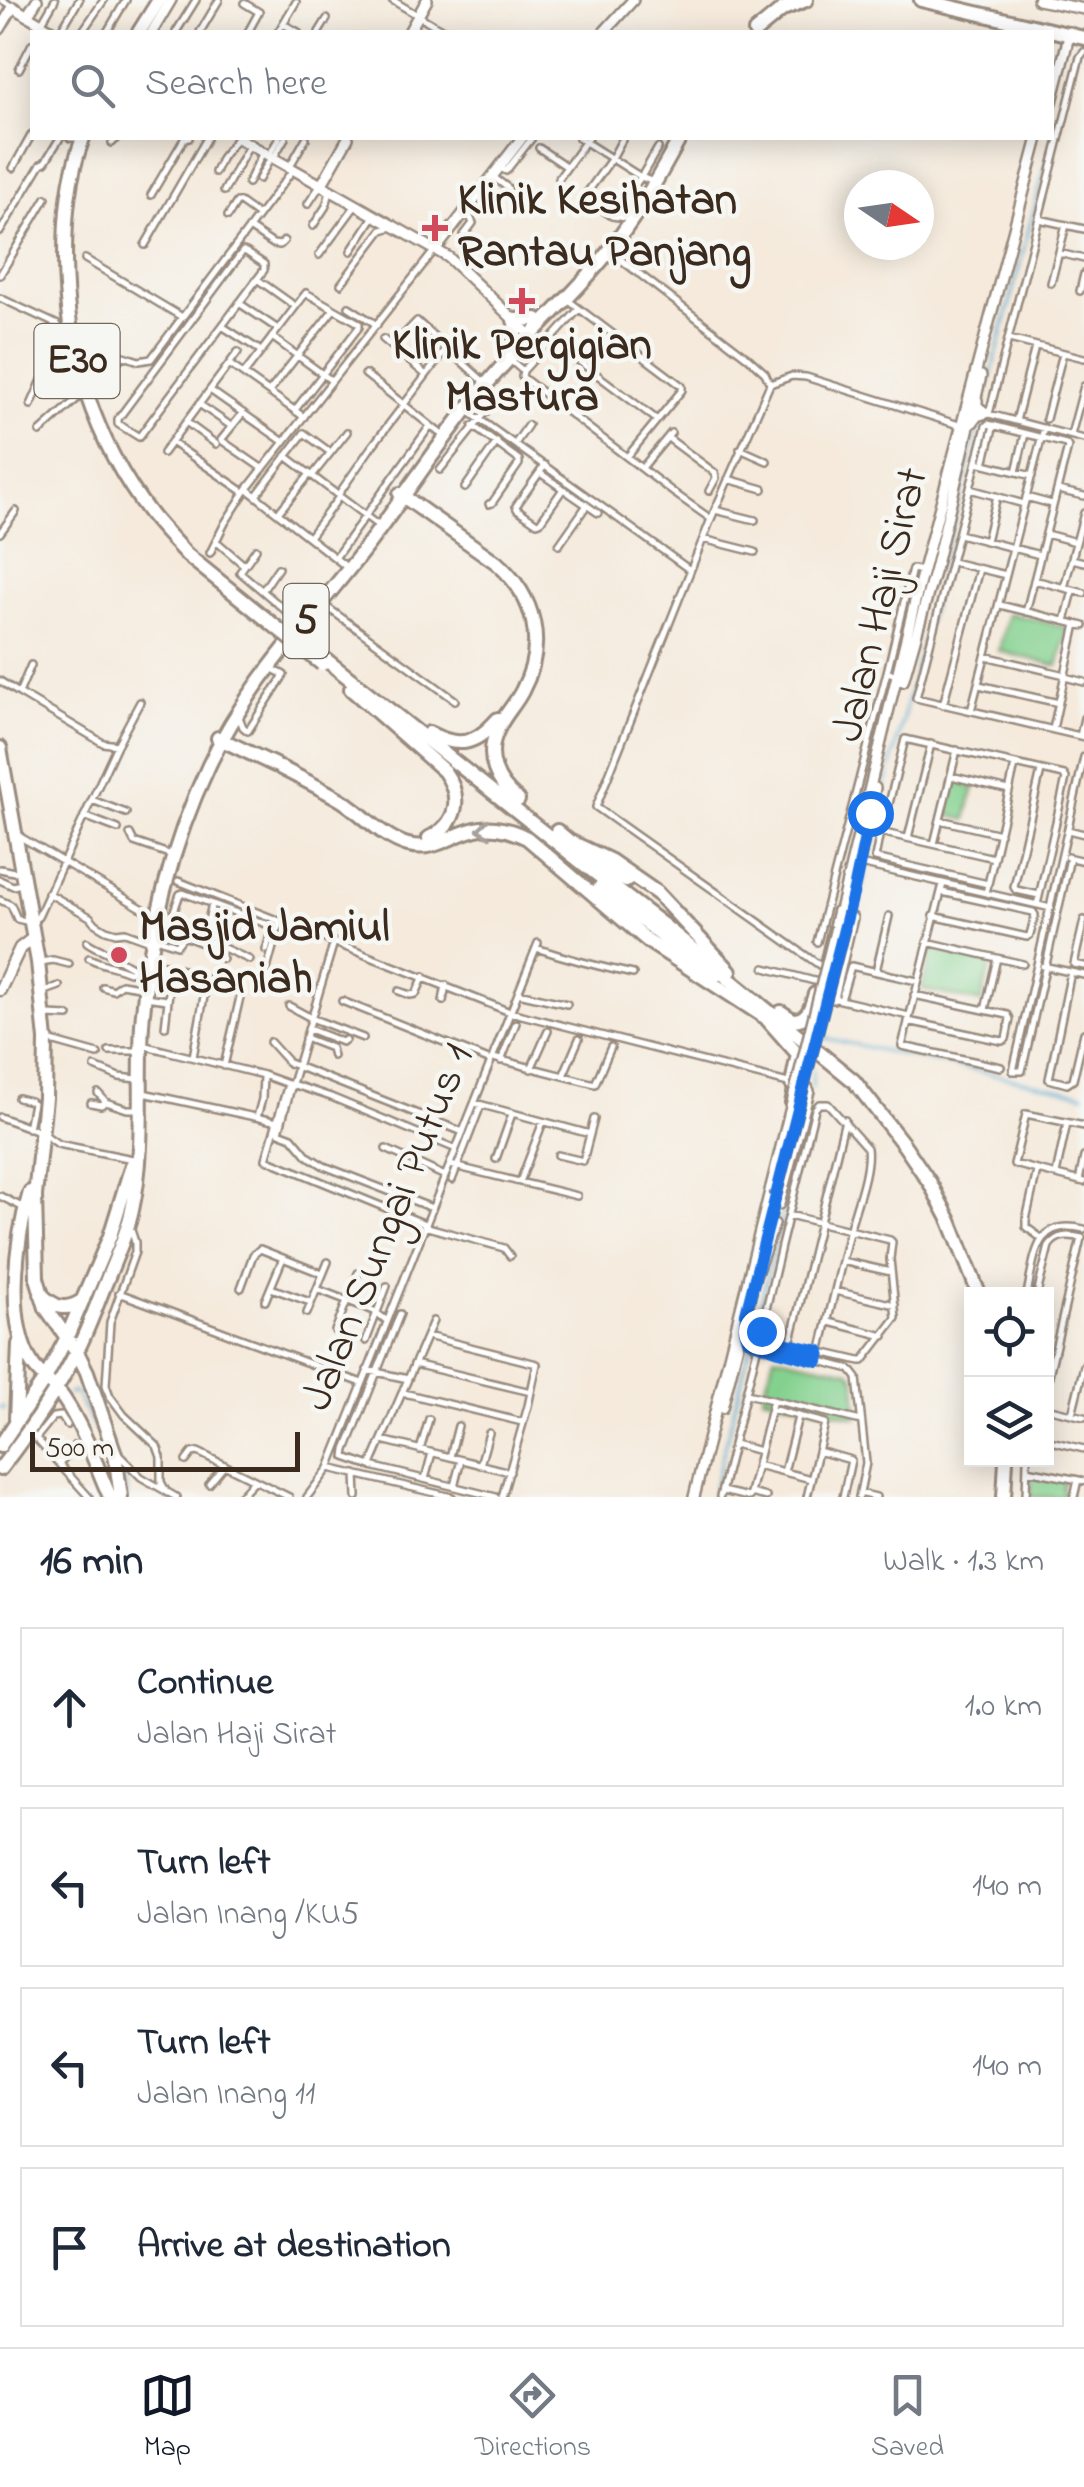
<!DOCTYPE html>
<meta charset="utf-8">
<style>
body{margin:0;font-family:"Indie Flower",sans-serif;background:#f2f2f3;color:#1f2937}
.controls{position:absolute;right:30px;bottom:30px;display:grid;overflow:hidden;border-radius:0px;box-shadow:0 5px 25px #0003}
.controls button{width:90px;height:90px;display:grid;place-items:center;padding:0;border:0;border-bottom:2px solid #e0e1e3;background:#fff;color:#1f2937;font:50px sans-serif}
.compass{position:absolute;left:844px;top:170px;width:90px;height:90px;border-radius:50%;background:#fff;box-shadow:0 5px 25px #0003;rotate:103deg}
.scale{position:absolute;left:30px;bottom:25px;width:270px;box-sizing:border-box;padding-left:10px;border:5px solid #3b2a1e;border-top:0;font-size:28px;line-height:35px;white-space:nowrap;color:#3b2a1e;-webkit-text-stroke:8px #f6f6f2;paint-order:stroke}
.stop{position:absolute;width:30px;height:30px;margin:-22px;border:8px solid #1a73e8;border-radius:50%;background:#fff}
.stop.end{background:#1a73e8;border-color:#fff;box-shadow:0 2px 10px #0008}
.list{margin:0;padding:0;list-style:none}
h2{display:flex;justify-content:space-between;align-items:center;height:130px;margin:0;padding:0 40px;font-size:42px}
h2 small{font-size:32px;font-weight:400;color:#747a83}
.list li{display:grid;grid-template-columns:65px 1fr auto;gap:30px;align-items:center;box-sizing:border-box;height:160px;margin:0 20px 20px;padding:0 20px;border:2px solid #e0e1e3;border-radius:0px}
.list b{display:block;font-size:38px;white-space:nowrap}
.list p{margin:0;font-size:32px;white-space:nowrap;color:#747a83}
.list em{font-size:32px;font-style:normal;color:#747a83}
.icon{flex:none;width:55px;height:55px;fill:none;stroke:currentColor;stroke-width:2;stroke-linecap:round;stroke-linejoin:round}
.map{position:relative;flex:none;width:1084px;height:1497px;overflow:hidden}
.search{position:absolute;background:#fff;box-shadow:0 5px 25px #0003;left:30px;right:30px;top:30px;height:110px;display:flex;align-items:center;gap:25px;box-sizing:border-box;padding:0 35px;border-radius:0px;color:#747a83;font-size:38px}
.sheet{height:850px;background:#fff}
nav{display:flex;justify-content:space-around;align-items:center;box-sizing:border-box;height:140px;border-top:2px solid #e0e1e3;background:#fff;font-size:28px;color:#747a83}
nav a{display:grid;justify-items:center;gap:5px}
nav .on{color:#111827}
.map>svg:first-child{display:block}
.green{fill:#84d18f;stroke:#607e56;stroke-width:2.5}
.lines{fill:none;stroke-linecap:round;stroke-linejoin:round}
.stream{stroke:#57acd3;stroke-width:2.5}
.street-casing{stroke:#988a7d;stroke-width:10}
.secondary-casing{stroke:#988a7d;stroke-width:14}
.primary-casing{stroke:#988a7d;stroke-width:15}
.highway-casing{stroke:#988a7d;stroke-width:18}
.street{stroke:#fff;stroke-width:5}
.secondary{stroke:#fff;stroke-width:9}
.primary{stroke:#fff;stroke-width:10}
.highway{stroke:#fff;stroke-width:12}
.secondary-bridge-casing{stroke:#988a7d;stroke-width:14;stroke-linecap:butt}
.highway-bridge-casing{stroke:#988a7d;stroke-width:18;stroke-linecap:butt}
.secondary-bridge{stroke:#fff;stroke-width:9}
.highway-bridge{stroke:#fff;stroke-width:12}
.oneway{stroke:#a79f9a}
.route{stroke:#1a73e8;stroke-width:12}
.poi-dot{fill:#d1495b;stroke:#f6f6f2;stroke-width:4}
.labels{text-anchor:middle;dominant-baseline:central;stroke-width:9;stroke-linejoin:round;paint-order:stroke}
.shield{fill:#f6f6f2;stroke:#73675e;stroke-width:2.5}
.shield-label{font-size:42px;font-weight:bold;fill:#3b2a1e}
.poi-label{font-size:45px;font-weight:bold;fill:#3b2a1e;stroke:#f6f6f2;text-anchor:start}
.street-label{font-size:45px;fill:#3b2a1e;stroke:#f6f6f2}
</style>
<div class="map">
<svg width="1084" height="1497" viewBox="0 0 1084 1497">
<rect width="100%" height="100%" fill="#f6f6f2"/>
<filter id="ink" filterUnits="userSpaceOnUse"><feTurbulence type="fractalNoise" baseFrequency=".01" numOctaves="2"/><feDisplacementMap in="SourceGraphic" scale="20" xChannelSelector="R" yChannelSelector="G"/><feConvolveMatrix kernelMatrix="1 2 1 2 8 2 1 2 1" color-interpolation-filters="sRGB"/></filter>
<filter id="wash" filterUnits="userSpaceOnUse"><feTurbulence type="fractalNoise" baseFrequency=".0048" numOctaves="4" result="noise"/><feDisplacementMap in="SourceGraphic" scale="40" xChannelSelector="R" yChannelSelector="G"/><feGaussianBlur stdDeviation="2.25" result="paint"/><feColorMatrix in="noise" values="0 0 0 0 0 0 0 0 0 0 0 0 0 0 0 0 0 1.4 0 .05"/><feComposite in="paint" operator="in"/></filter>
<g filter="url(#wash)">
<rect width="100%" height="100%" fill="#f5eadc"/>
<path class="green" d="M1008 613 1068 628 1058 666 999 651Z
M955 782 974 787 966 820 947 815Z
M932 949 991 963 981 1003 922 989Z
M774 1355 850 1371 855 1379 857 1417 763 1396Z
M1031 1474 1064 1481 1062 1492 1070 1494 1069 1497H1031Z"/>
<g class="lines">
<path class="stream" d="M1083 0 1084 4
M1080 31 1083 14
M983 406 1077 44
M856 917 884 792 980 420
M834 1002 820 1037 1084 1094
M812 1088 813 1070
M753 1336 797 1154
M69 1394 75 1392 107 1450
M23 1399 35 1379
M0 1407 4 1408
M125 1473 127 1497
M712 1497 751 1343"/>
</g>
</g>
<g filter="url(#ink)">
<g class="lines">
<g class="street-casing">
<path id="street" d="M2 0 13 7
M392 0 446 32
M244 3 259 12 248 32
M41 24 55 0
M283 24 298 32
M60 32 79 0
M82 32 104 0
M107 32 126 0
M176 32 196 0
M200 32 219 0
M278 32 296 2
M319 32 327 19
M19 69 32 44
M70 138H75
M579 138 641 177 651 181
M623 138 612 158 584 197 612 216 626 218
M112 143 117 138
M539 148 567 167
M269 155 279 138
M274 157 285 138
M290 166 306 138
M499 167 506 171 532 138
M13 168 32 134
M215 172 222 157 237 138
M492 176 508 188
M559 178 588 138
M259 179 270 159
M248 183 263 152
M224 191 250 144
M151 195 184 139 189 138
M308 204 320 186
M228 216 237 202H240L258 215
M612 216 641 177 658 148
M1039 219 1084 229
M313 226 326 206 330 192
M249 228 273 244 280 245 284 241
M0 232 41 164 45 162 60 138
M464 235 473 223 470 217 465 215
M145 245 207 138
M243 251 246 252 264 264V270L139 437 118 424V419Z
M351 251 374 216
M1059 253 1084 259
M319 255 356 205
M610 257 620 259 746 356 765 373 770 384
M85 259 182 317
M0 275 46 198
M257 279 295 306
M1051 283 1066 225
M341 284 382 230 392 227
M1080 291 1084 274
M0 298 58 325 61 331 78 398 40 432
M569 301 682 386V390L627 457
M239 303 278 329
M349 307 377 325
M222 326 261 351
M272 337 332 381
M383 339 426 375
M1009 339 1084 358
M551 340 656 419
M393 346 417 321 482 380
M509 359 523 371 522 377 674 493 711 519
M229 364 304 417
M105 370 124 356 139 361 151 359 292 171
M523 371 579 309
M244 374 306 293 359 323V327L295 410
M365 374 441 434
M210 390 284 442
M269 392 334 309
M199 404 231 426
M31 405 57 346 63 341
M468 411 690 570
M243 413 221 440 263 469
M989 414 1080 57 1084 52
M989 414 1084 439
M1046 419 1063 353
M1016 421 1035 347
M186 422 216 444
M473 426 519 460V464L492 503 489 504
M1071 435 1084 386
M668 438 715 473 716 478 709 491
M171 442 244 492
M515 444 528 425
M740 449 767 461
M163 453 238 352
M286 456 376 524
M977 462 1032 476
M984 464 994 425
M545 465 516 506 517 509 537 523 540 522 563 489
M642 468 671 433
M440 470 493 403
M1016 472 1025 434
M540 473 598 513
M312 476 347 432
M728 479 763 489
M465 488 497 442
M247 489 344 565
M970 489 1024 504
M1058 490 1084 496
M338 495 370 449 447 348
M256 496 304 433 330 452
M1026 497 1052 504
M715 510 755 520
M278 513 310 474
M0 533 16 511
M959 534 1040 555
M1046 534 1076 542
M309 537 339 497
M703 539 755 552
M216 541 244 565
M986 541 997 496
M559 545 587 505
M256 549 240 572 298 621
M210 553 225 523 247 489 434 251
M335 558 430 426
M1072 559 1084 562
M952 562 1006 575
M1034 580 1084 593
M1064 588 1084 513
M263 590 278 568
M324 605 455 700
M1000 605 1084 626
M1026 612 1068 447 1066 444 988 424 986 426 916 698 1084 737
M1065 621 1073 591
M985 656 1065 675
M887 672 912 569 923 571
M1065 677 1084 682
M0 681 19 693 31 665
M979 685 1059 703
M19 693 103 743 117 745
M943 705 979 569
M971 711 1044 428
M239 717 243 727 248 731 284 675 271 668
M1053 729 1076 624
M1080 736 1084 718
M951 776 1009 790
M92 800 126 813
M84 816 118 829
M940 820 1000 834
M1068 830 1084 834
M882 832 905 739 1064 775 1066 778 1037 905
M130 834 134 842 169 854
M17 835 152 914
M908 838 931 744
M934 844 957 750
M1067 857 1084 861
M860 864 1051 908
M0 869 14 872 21 869
M0 880 13 886 21 884
M178 881 510 1012 792 1084 788 1103
M943 884 902 1046 1001 1067
M988 884 875 858 880 832 994 858
M48 893 90 917 96 924 106 930 116 933 125 932 147 940
M986 893 1015 765
M1039 895 1016 890 1014 887 1041 771
M0 900 11 905 17 919 30 922 38 917 117 745 140 702
M174 911 180 894 183 893 269 925 272 928 266 950
M933 916 1027 937 1030 935 1035 915 1033 912 942 892
M160 919 250 960
M1084 920 1074 964 1084 966
M207 925 212 904
M156 938 177 945 184 936 205 944 223 959
M238 938 243 917
M87 942C95 948 102 949 110 954 121 961 129 967 141 971
M334 942 292 1084H288L266 1159 425 1224
M817 942 887 672 898 675
M927 942 1023 964
M536 948C569 959 600 967 633 974
M89 958C102 965 115 966 129 972L135 970
M41 962 53 960 69 964
M149 963 172 966 241 993 224 1066
M1043 966 1084 975
M822 967 596 807 711 519 770 384 792 376 806 377 962 426
M822 967 836 910
M765 968 818 982
M876 971 889 916
M1071 972 1049 1079 1067 1084 1073 1080 1084 1033
M266 973 280 921
M103 987 113 990 121 984 139 987
M45 991 59 986
M399 991 410 995 416 994 424 976
M518 993 567 1004
M145 997 167 1000
M832 998 909 1016
M841 1000 851 966 917 981
M342 1001 491 1061
M443 1001 446 985
M289 1006 311 1018 363 1038
M985 1010 997 958
M47 1015 69 1016
M908 1021 1002 1041 1006 1039 1010 1019 1008 1015 914 995
M165 1027 172 966
M309 1029 342 1042 345 1040
M305 1038 331 1048 333 1056
M48 1040 98 1054
M270 1042 289 1063 463 1132
M142 1045 263 1075 288 1084
M109 1051H136
M193 1057 207 980
M493 1058 595 1084 611 1047
M501 1061 516 1023
M95 1067 119 1077 137 1079
M531 1069 548 1031
M1013 1071 1084 757
M1015 1071H1022L1070 858
M563 1076 579 1039
M98 1093 106 1102
M143 1093 278 1122
M18 1098 30 1101 33 1103 28 1128
M91 1103 101 1105 106 1102 127 1109H137
M475 1103 590 1134
M0 1117 41 1132 58 1144 133 1159
M257 1117 262 1099 263 1076
M1084 1126 1026 1114 1014 1164 1084 1182
M386 1149 445 1176
M558 1155 583 1161 594 1119
M496 1159 512 1114
M450 1165 577 1196
M1037 1171 1026 1220V1227L1041 1238
M1056 1174 1067 1123
M452 1180 481 1105
M1079 1181 1084 1157
M520 1182 543 1122
M0 1196 24 1208
M432 1208 324 1166 308 1156 292 1137 279 1132 292 1084 331 1097 456 1149
M789 1215 890 1240 892 1242 890 1259 896 1318 863 1361H860L766 1339 761 1331C767 1303 775 1274 781 1246L815 1109 819 1104H828L867 1148C870 1168 857 1203 851 1224 840 1269 829 1315 818 1361
M424 1226 504 1248 510 1256
M131 1230 135 1242V1252L110 1322 106 1385 110 1396 124 1415 157 1446 161 1457V1482L167 1493
M842 1261 891 1272
M241 1288 253 1255 260 1249 323 1274
M271 1288 310 1302
M317 1289 374 1311 386 1320
M835 1291 895 1305
M119 1293 362 1383
M1027 1294C1035 1258 1034 1217 1084 1229
M1037 1294 1049 1246C1057 1234 1069 1235 1082 1238
M265 1301 283 1258
M307 1313 328 1262
M400 1314 346 1450 345 1457 371 1466 496 1497
M829 1322 884 1336
M335 1331 358 1273
M427 1336 537 1364 528 1406 502 1497
M366 1341 387 1286
M754 1343 850 1369 857 1378 866 1463 859 1497
M790 1344 845 1120
M414 1364 531 1392
M367 1370 408 1379
M1046 1388 1081 1238
M404 1393 522 1422
M747 1394 861 1421
M1046 1408 1084 1417
M771 1409 825 1423 807 1497
M1072 1414 1084 1366
M30 1432 89 1497
M37 1437 53 1417 61 1416 67 1425
M382 1440 510 1472
M1046 1440 1084 1449
M734 1444 760 1451
M420 1450 429 1419
M818 1451 851 1460 843 1497
M119 1455 141 1477 176 1497
M450 1457 458 1426
M186 1461 192 1453 198 1452 289 1497
M60 1463 75 1445
M371 1465 433 1321
M480 1465 489 1433
M757 1465 811 1479
M329 1468 452 1497
M1027 1470 1084 1481
M784 1472 798 1417
M356 1474 357 1497
M425 1479 432 1453
M209 1484 225 1465
M454 1486 461 1460
M722 1491 748 1497
M750 1493 766 1497
M860 1493 876 1497
M239 1497 254 1481
M307 1497 329 1468 538 943
M720 1497 757 1349
M749 1497 773 1400
M1026 1497 1027 1460
M1074 1497 1078 1480"/>
</g>
<g class="secondary-casing">
<path id="secondary" d="M1038 0 1084 9
M27 16 37 0
M0 29 13 7 55 32
M152 32 171 0
M409 32 427 0
M604 32 633 0
M1052 102 1070 32
M238 138 448 257 530 335
M322 184 348 138
M436 249 522 138
M973 422 977 416 986 413 977 406V400
M903 681 935 569 981 376
M836 927 918 589 1038 138
M844 927 875 788
M833 998 852 918
M779 1204 809 1091 807 1087 800 1085
M767 1228 775 1197
M752 1285 774 1224
M745 1326 746 1336 754 1343
M722 1408 751 1292
M694 1497 771 1187"/>
</g>
<g class="primary-casing">
<path id="primary" d="M0 990 20 948 33 938"/>
</g>
<g class="highway-casing">
<path id="highway" d="M921 0 1084 38
M139 32 159 0
M755 32 783 9 806 0
M83 138C68 177 65 217 65 258 65 351 94 441 151 515 162 529 175 542 187 555
M514 344 516 327 514 320 537 319
M400 494 497 563C535 597 547 644 522 691 515 705 503 716 497 731 485 757 496 783 518 800
M325 659 586 866 663 925 854 1081 904 1145 930 1183 950 1221 979 1294
M351 689 444 771C463 797 458 824 429 838
M429 733C460 749 476 744 498 719
M218 738 275 765
M0 748 38 962 46 1040 45 1098 35 1196 37 1278 46 1308 77 1352 87 1372 115 1454 121 1497
M281 768C302 779 323 789 343 801 364 815 383 838 408 845 451 856 465 807 527 838L649 942 763 1016
M557 831 569 841 611 861 657 893 730 971
M583 856 626 881
M600 887 714 977
M781 1012 793 1020C809 1020 811 1006 815 994
M767 1019 798 1054 792 1084
M30 1192C16 1238 5 1323 33 1365 42 1378 56 1386 64 1399 84 1429 96 1465 110 1497
M41 1294C55 1308 66 1312 83 1300
M16 1419 19 1344
M0 1446 45 1379 66 1339 110 1236 132 1165
M0 1469C28 1433 55 1394 76 1353 88 1330 96 1306 106 1282 115 1258 127 1235 132 1210 146 1147 138 1088 142 1025 148 937 171 845 209 765 244 690 301 629 352 565 399 507 438 442 486 385 522 341 565 304 601 261 633 223 657 180 680 138
M1004 1497 1006 1460"/>
</g>
<use href="#street" class="street"/>
<use href="#secondary" class="secondary"/>
<use href="#primary" class="primary"/>
<use href="#highway" class="highway"/>
<g class="secondary-bridge-casing">
<path id="secondary-bridge" d="M771 1187 836 927
M775 1197 844 927"/>
</g>
<g class="highway-bridge-casing">
<path id="highway-bridge" d="M187 555 322 664"/>
</g>
<use href="#secondary-bridge" class="secondary-bridge"/>
<use href="#highway-bridge" class="highway-bridge"/>
</g>
<defs><path id="oneway-chevron" d="M-2-3.5L2.5 0L-2 3.5" fill="none" stroke-width="1.6" stroke-linecap="round" stroke-linejoin="round" transform="scale(2.5)"/></defs>
<use class="oneway" href="#oneway-chevron" transform="translate(484 829) rotate(174)"/>
</g>
<g class="lines" filter="url(#ink)">
<path class="route" d="M761 1331 766 1339 820 1351 818 1361 779 1351 748 1340 745 1329 746 1313 854 890 870 813"/>
</g>
<g class="poi-dot">
<path d="M430 213h10v10h10v10h-10v10h-10v-10h-10v-10h10z"/>
<path d="M517 286h10v10h10v10h-10v10h-10v-10h-10v-10h10z"/>
<circle cx="119" cy="955" r="10"/>
</g>
<g class="labels">
<g class="shield">
<rect x="34.5" y="324" width="85" height="74" rx="8"/>
<rect x="283.5" y="584" width="45" height="74" rx="8"/>
</g>
<g class="shield-label">
<text x="77" y="361">E30</text>
<text x="306" y="621">5</text>
</g>
<g class="poi-label">
<text x="458" y="202">Klinik Kesihatan<tspan x="458" dy="52">Rantau Panjang</tspan></text>
<text x="522" y="347" text-anchor="middle">Klinik Pergigian<tspan x="522" dy="52">Mastura</tspan></text>
<text x="139" y="929">Masjid Jamiul<tspan x="139" dy="52">Hasaniah</tspan></text>
</g>
<g class="street-label">
<text transform="translate(882 605) rotate(-76)">Jalan Haji Sirat</text>
<text transform="translate(389 1228) rotate(-68)">Jalan Sungai Putus 1</text>
</g>
</g>
</svg>
<div class="controls">
<button><svg class="icon" aria-label="locate" viewBox="0 0 24 24"><circle cx="12" cy="12" r="6"/><path d="M12 2v4M12 18v4M2 12h4M18 12h4"/></svg></button>
<button><svg class="icon" aria-label="layers" viewBox="0 0 24 24"><path d="M12 4l9 5-9 5-9-5zM3 14l9 5 9-5"/></svg></button>
</div>
<svg class="compass" viewBox="-18 -18 36 36"><path d="M0-13l5 13h-10z" fill="#e53935"/><path d="M0 13l5-13h-10z" fill="#747a83"/></svg>
<div class="scale">500 m</div>
<div class="stop" style="left:870px;top:813px"></div>
<div class="stop end" style="left:761px;top:1331px"></div>
<div class="search"><svg class="icon" aria-label="search" viewBox="0 0 24 24"><circle cx="10" cy="10" r="6"/><path d="M15 15l6 6"/></svg>Search here</div>
</div>
<section class="sheet">
<h2>16 min<small>Walk · 1.3 km</small></h2>
<ul class="list">
<li><svg class="icon" aria-label="ahead" viewBox="0 0 24 24"><path d="M12 20V5M6 11l6-6 6 6"/></svg><div><b>Continue</b><p>Jalan Haji Sirat</p></div><em>1.0 km</em></li>
<li><svg class="icon" aria-label="left" viewBox="0 0 24 24"><path d="M17 20v-9H6M10 6l-5 5 5 5"/></svg><div><b>Turn left</b><p>Jalan Inang /KU5</p></div><em>140 m</em></li>
<li><svg class="icon" aria-label="left" viewBox="0 0 24 24"><path d="M17 20v-9H6M10 6l-5 5 5 5"/></svg><div><b>Turn left</b><p>Jalan Inang 11</p></div><em>140 m</em></li>
<li><svg class="icon" aria-label="arrive" viewBox="0 0 24 24"><path d="M6 21V4h12l-3 4 3 4H6"/></svg><div><b>Arrive at destination</b></div></li>
</ul>
</section>
<nav>
<a class="on"><svg class="icon" aria-label="map" viewBox="0 0 24 24"><path d="M3 6l6-2 6 2 6-2v14l-6 2-6-2-6 2zM9 4v14M15 6v14"/></svg>Map</a>
<a><svg class="icon" aria-label="directions" viewBox="0 0 24 24"><path d="M12 3l9 9-9 9-9-9zM9 14v-3h6M13 9l2 2-2 2"/></svg>Directions</a>
<a><svg class="icon" aria-label="saved" viewBox="0 0 24 24"><path d="M7 4h10v16l-5-4-5 4z"/></svg>Saved</a>
</nav>
